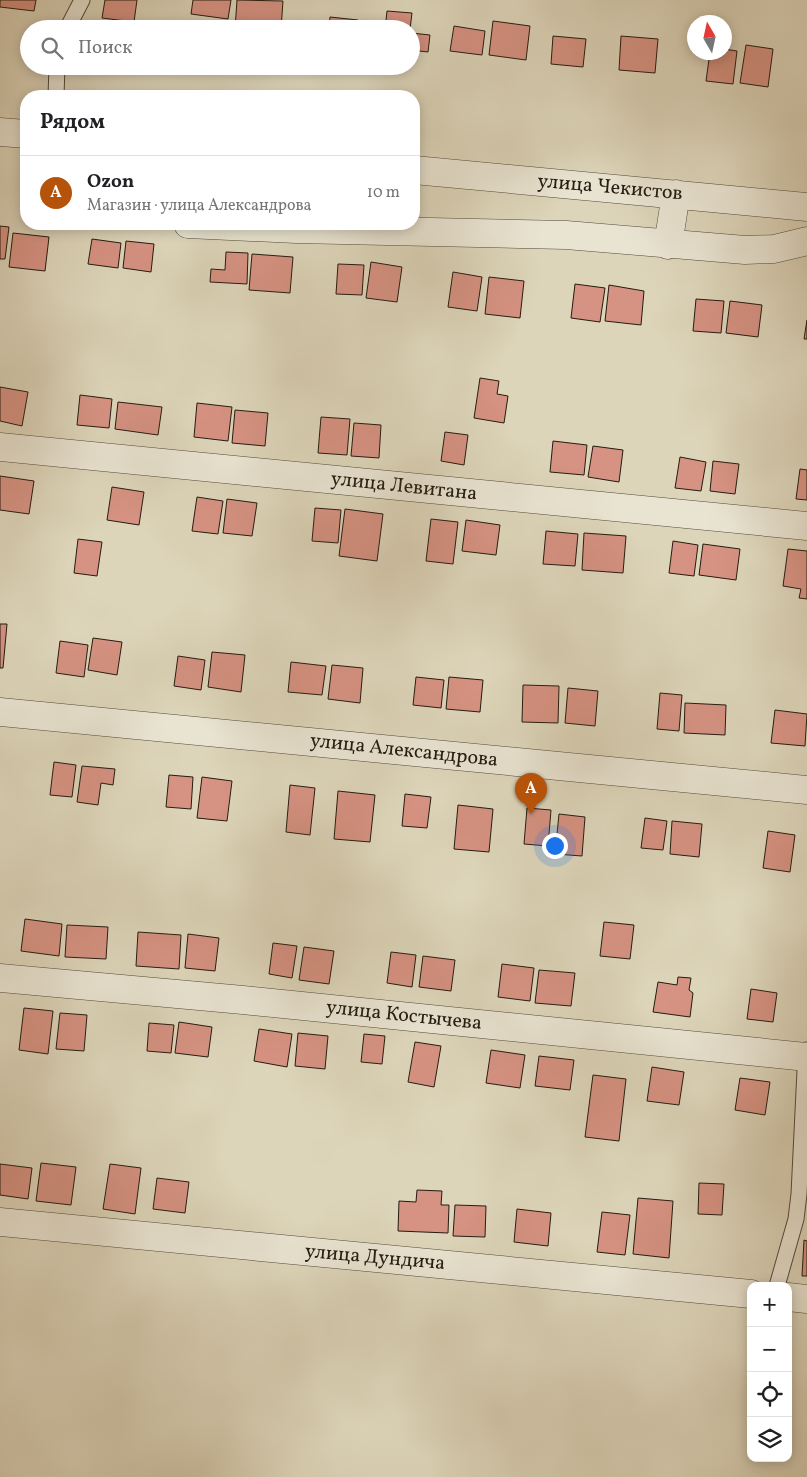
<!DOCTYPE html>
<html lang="ru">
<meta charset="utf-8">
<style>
body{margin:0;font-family:Vollkorn,serif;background:#f2f2f2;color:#202124}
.controls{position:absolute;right:15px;bottom:15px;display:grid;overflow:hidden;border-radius:10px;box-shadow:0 2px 12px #0003}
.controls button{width:45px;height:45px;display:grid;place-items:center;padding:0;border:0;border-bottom:1px solid #e0e0e0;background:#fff;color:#202124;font:25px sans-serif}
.compass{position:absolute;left:687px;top:15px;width:45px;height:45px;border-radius:50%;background:#fff;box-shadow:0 2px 12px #0003;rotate:351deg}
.you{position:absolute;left:554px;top:845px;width:18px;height:18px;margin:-12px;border:4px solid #fff;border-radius:50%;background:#1a73e8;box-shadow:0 0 0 8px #1a73e833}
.badge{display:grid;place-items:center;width:32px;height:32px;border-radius:50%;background:#b45309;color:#fff;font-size:16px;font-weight:700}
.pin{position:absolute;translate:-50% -41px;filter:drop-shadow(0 1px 2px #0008)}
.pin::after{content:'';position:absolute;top:26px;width:18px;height:15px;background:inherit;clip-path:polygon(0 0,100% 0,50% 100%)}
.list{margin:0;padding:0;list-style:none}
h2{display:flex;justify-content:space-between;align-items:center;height:65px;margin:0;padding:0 20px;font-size:21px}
h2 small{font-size:16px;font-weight:400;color:#757577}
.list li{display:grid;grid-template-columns:32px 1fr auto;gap:15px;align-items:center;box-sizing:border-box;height:75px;padding:0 20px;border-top:1px solid #e0e0e0}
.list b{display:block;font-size:19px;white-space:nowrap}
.list p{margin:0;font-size:16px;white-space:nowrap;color:#757577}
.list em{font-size:16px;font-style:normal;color:#757577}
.icon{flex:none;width:28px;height:28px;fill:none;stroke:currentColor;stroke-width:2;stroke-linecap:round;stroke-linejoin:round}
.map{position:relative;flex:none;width:807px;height:1477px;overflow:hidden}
.search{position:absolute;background:#fff;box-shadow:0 2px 12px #0003;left:20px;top:20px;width:400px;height:55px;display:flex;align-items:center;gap:12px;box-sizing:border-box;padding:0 18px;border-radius:28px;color:#757577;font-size:19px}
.panel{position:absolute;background:#fff;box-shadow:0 2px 12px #0003;left:20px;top:90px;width:400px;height:140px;border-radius:20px}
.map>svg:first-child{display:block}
.building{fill:#d69282;stroke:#251b11}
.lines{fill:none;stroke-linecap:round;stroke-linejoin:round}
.service-casing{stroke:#534a3b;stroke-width:17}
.minor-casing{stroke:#534a3b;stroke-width:29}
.tertiary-casing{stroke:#534a3b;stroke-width:29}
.service{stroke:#e9e4d2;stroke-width:15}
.minor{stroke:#e9e4d2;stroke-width:28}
.tertiary{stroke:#e9e4d2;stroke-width:28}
.labels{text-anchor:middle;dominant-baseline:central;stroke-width:4.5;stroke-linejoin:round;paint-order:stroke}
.street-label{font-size:20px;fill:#251b11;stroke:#e9e4d2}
</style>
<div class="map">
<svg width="807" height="1477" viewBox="0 0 807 1477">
<rect width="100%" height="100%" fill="#ddd5ba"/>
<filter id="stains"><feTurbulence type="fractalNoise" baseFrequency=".004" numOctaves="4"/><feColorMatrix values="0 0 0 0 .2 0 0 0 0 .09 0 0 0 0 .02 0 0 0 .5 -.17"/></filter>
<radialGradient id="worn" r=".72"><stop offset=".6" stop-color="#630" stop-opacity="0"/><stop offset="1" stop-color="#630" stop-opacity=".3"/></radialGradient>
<path class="building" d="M0 0H36L34 11 0 7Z
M105 0H137L134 22 102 18Z
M193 0H231L228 19 191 14Z
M237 0 283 1 281 29H235Z
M387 11 412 13 410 29H385Z
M330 17 358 20 357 29H329Z
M493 21 530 26 526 60 489 55Z
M454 26 485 31 482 55 450 51Z
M411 33 430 35 428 52 411 50Z
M553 36 586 39 583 67 551 64Z
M621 36 658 39 655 73 619 70Z
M746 45 773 49 768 87 740 83Z
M724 49 737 51 733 84 706 81 710 52H724Z
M0 226 9 227 5 259H0Z
M13 233 49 237 45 271 9 267Z
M92 239 121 243 118 268 88 264Z
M126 241 154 244 151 272 123 268Z
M226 252 248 253 247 284 210 282 211 269 225 270Z
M252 254 293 257 290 293 249 290Z
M371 262 402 267 397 302 366 298Z
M338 264 364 265 362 295 336 294Z
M453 272 482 277 477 311 448 307Z
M489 277 524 281 520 318 485 314Z
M575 284 605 288 600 322 571 318Z
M609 285 644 291 641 325 605 321Z
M696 299 724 301 721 333 693 331Z
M730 301 762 305 758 337 726 333Z
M807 320V339H804Z
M480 378 499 381 497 394 508 396 504 423 474 418Z
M0 387 28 392 22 426 0 421Z
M80 395 112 399 109 428 77 425Z
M118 402 162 407 158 435 115 429Z
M197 403 232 407 228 441 194 437Z
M235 410 268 413 265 446 232 443Z
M321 417 350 419 347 455 318 453Z
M354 423 381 425 379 458 351 456Z
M445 432 468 435 464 465 441 461Z
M553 441 587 445 584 475 550 472Z
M593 446 623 450 619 482 588 477Z
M680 457 706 462 701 491 675 488Z
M713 461 739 464 735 494 710 491Z
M800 469 807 470V500L796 499Z
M0 476 34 481 29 514 0 510Z
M112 487 144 492 139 525 107 520Z
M197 497 223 501 218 534 192 531Z
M227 499 257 503 252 536 223 533Z
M315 508 341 510 338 543 312 541Z
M345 509 383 514 377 561 339 556Z
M431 519 458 522 453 564 426 561Z
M466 520 500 525 496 555 462 551Z
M546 531 578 534 575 566 543 564Z
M584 533 626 536 623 573 582 570Z
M78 539 102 542 97 576 74 573Z
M673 541 698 545 694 576 669 573Z
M703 544 740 549 736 580 699 575Z
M788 549 807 551V599L799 598 801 589 783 586Z
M0 624H7L3 668H0Z
M93 638 122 642 117 675 88 670Z
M60 641 88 645 84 677 56 673Z
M212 652 245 655 241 692 208 687Z
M178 656 205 660 201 690 174 686Z
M291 662 326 666 322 695 288 692Z
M332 665 363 668 360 703 328 699Z
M416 677 444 680 441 708 413 705Z
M449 677 483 680 480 712 446 709Z
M523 685 559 686 558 723 522 722Z
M568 688 598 691 595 726 565 723Z
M660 693 682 695 679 731 657 729Z
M685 703 726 705 725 735 684 733Z
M775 710 807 714 805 746 771 743Z
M54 762 76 765 72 797 50 795Z
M82 766 115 769 113 785 101 783 98 805 77 802Z
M169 775 193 777 191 809 166 807Z
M202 777 232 781 227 821 197 818Z
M290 785 315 788 310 835 286 832Z
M338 791 375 795 370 842 334 839Z
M405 794 431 797 427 828 402 826Z
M458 805 493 809 489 852 454 849Z
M527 808 551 810 548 846 524 844Z
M559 814 585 817 582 856 555 854Z
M645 818 667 821 663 850 641 848Z
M672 821 702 824 699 857 670 854Z
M768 831 795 835 790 872 763 868Z
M25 919 62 924 59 956 21 951Z
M604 922 634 925 630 959 600 956Z
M67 925 108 927 106 959 65 957Z
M138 932 181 935 179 969 136 966Z
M188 934 219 938 215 971 185 968Z
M273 943 297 946 292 978 269 974Z
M304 947 334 951 329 984 299 980Z
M391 952 416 955 412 987 387 983Z
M423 956 455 960 451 991 419 987Z
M502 964 534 968 530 1001 498 997Z
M539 970 575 973 571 1006 535 1003Z
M678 977 691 978 689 990 693 993 690 1017 653 1012 658 982 677 985Z
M751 989 777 993 773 1022 747 1019Z
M24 1008 53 1011 48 1054 19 1050Z
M60 1013 87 1015 84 1051 56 1049Z
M179 1022 212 1027 208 1057 175 1053Z
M149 1023 174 1025 171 1053 147 1051Z
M259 1029 292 1034 287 1067 254 1061Z
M298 1033 328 1036 325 1069 295 1066Z
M364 1034 385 1036 382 1064 361 1062Z
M415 1042 441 1046 434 1087 408 1082Z
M491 1050 525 1055 520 1088 486 1083Z
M539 1056 574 1060 570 1090 535 1086Z
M652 1067 684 1072 679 1105 647 1101Z
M593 1075 626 1079 619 1141 585 1137Z
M740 1078 770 1082 765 1115 735 1110Z
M41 1163 76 1167 71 1205 36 1201Z
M0 1164 32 1168 28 1199 0 1195Z
M110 1164 141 1168 135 1214 103 1209Z
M157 1178 189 1182 185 1213 153 1209Z
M699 1183 724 1184 722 1215 698 1214Z
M417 1190 442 1191 441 1205H449L448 1233 398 1231 399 1201 416 1202Z
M638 1198 673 1201 669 1258 633 1254Z
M455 1205 486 1206 485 1237 453 1236Z
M517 1209 551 1213 548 1246 514 1242Z
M602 1212 630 1215 625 1255 597 1252Z
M804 1240 807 1241V1276H802Z"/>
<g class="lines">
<g class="service-casing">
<path id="service" d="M67 29 82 0
M56 96 57 66
M777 1286 796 1219 799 1194 806 1050"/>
</g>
<g class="minor-casing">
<path id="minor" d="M0 132 26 134
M414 170 807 207
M188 224 296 229 566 235 745 250 774 249 807 241
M668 245 676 194
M0 447 807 526
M0 978 243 1000 807 1057
M0 1222 751 1294
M788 1297 807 1299"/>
</g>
<g class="tertiary-casing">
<path id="tertiary" d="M0 712 807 790"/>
</g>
<use href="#service" class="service"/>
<use href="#minor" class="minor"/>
<use href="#tertiary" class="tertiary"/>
</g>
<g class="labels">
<g class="street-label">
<text transform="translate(610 188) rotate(5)">улица Чекистов</text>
<text transform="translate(404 487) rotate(6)">улица Левитана</text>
<text transform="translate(404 751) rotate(6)">улица Александрова</text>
<text transform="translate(404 1016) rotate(6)">улица Костычева</text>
<text transform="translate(375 1258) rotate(5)">улица Дундича</text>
</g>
</g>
<rect width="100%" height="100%" filter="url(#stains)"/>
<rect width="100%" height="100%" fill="url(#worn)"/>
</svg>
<div class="controls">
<button>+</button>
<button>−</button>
<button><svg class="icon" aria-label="locate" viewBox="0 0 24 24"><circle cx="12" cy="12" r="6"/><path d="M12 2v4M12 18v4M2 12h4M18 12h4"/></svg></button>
<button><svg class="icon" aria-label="layers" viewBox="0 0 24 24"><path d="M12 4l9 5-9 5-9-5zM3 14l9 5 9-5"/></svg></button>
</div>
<svg class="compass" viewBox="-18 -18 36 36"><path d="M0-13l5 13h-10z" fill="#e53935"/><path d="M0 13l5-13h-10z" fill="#757577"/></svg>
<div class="you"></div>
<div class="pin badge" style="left:531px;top:814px">A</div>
<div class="search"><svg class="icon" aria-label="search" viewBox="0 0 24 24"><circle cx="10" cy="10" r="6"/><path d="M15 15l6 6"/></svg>Поиск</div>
<section class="panel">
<h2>Рядом<small></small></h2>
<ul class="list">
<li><span class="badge">A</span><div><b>Ozon</b><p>Магазин · улица Александрова</p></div><em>10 m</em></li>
</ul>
</section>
</div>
